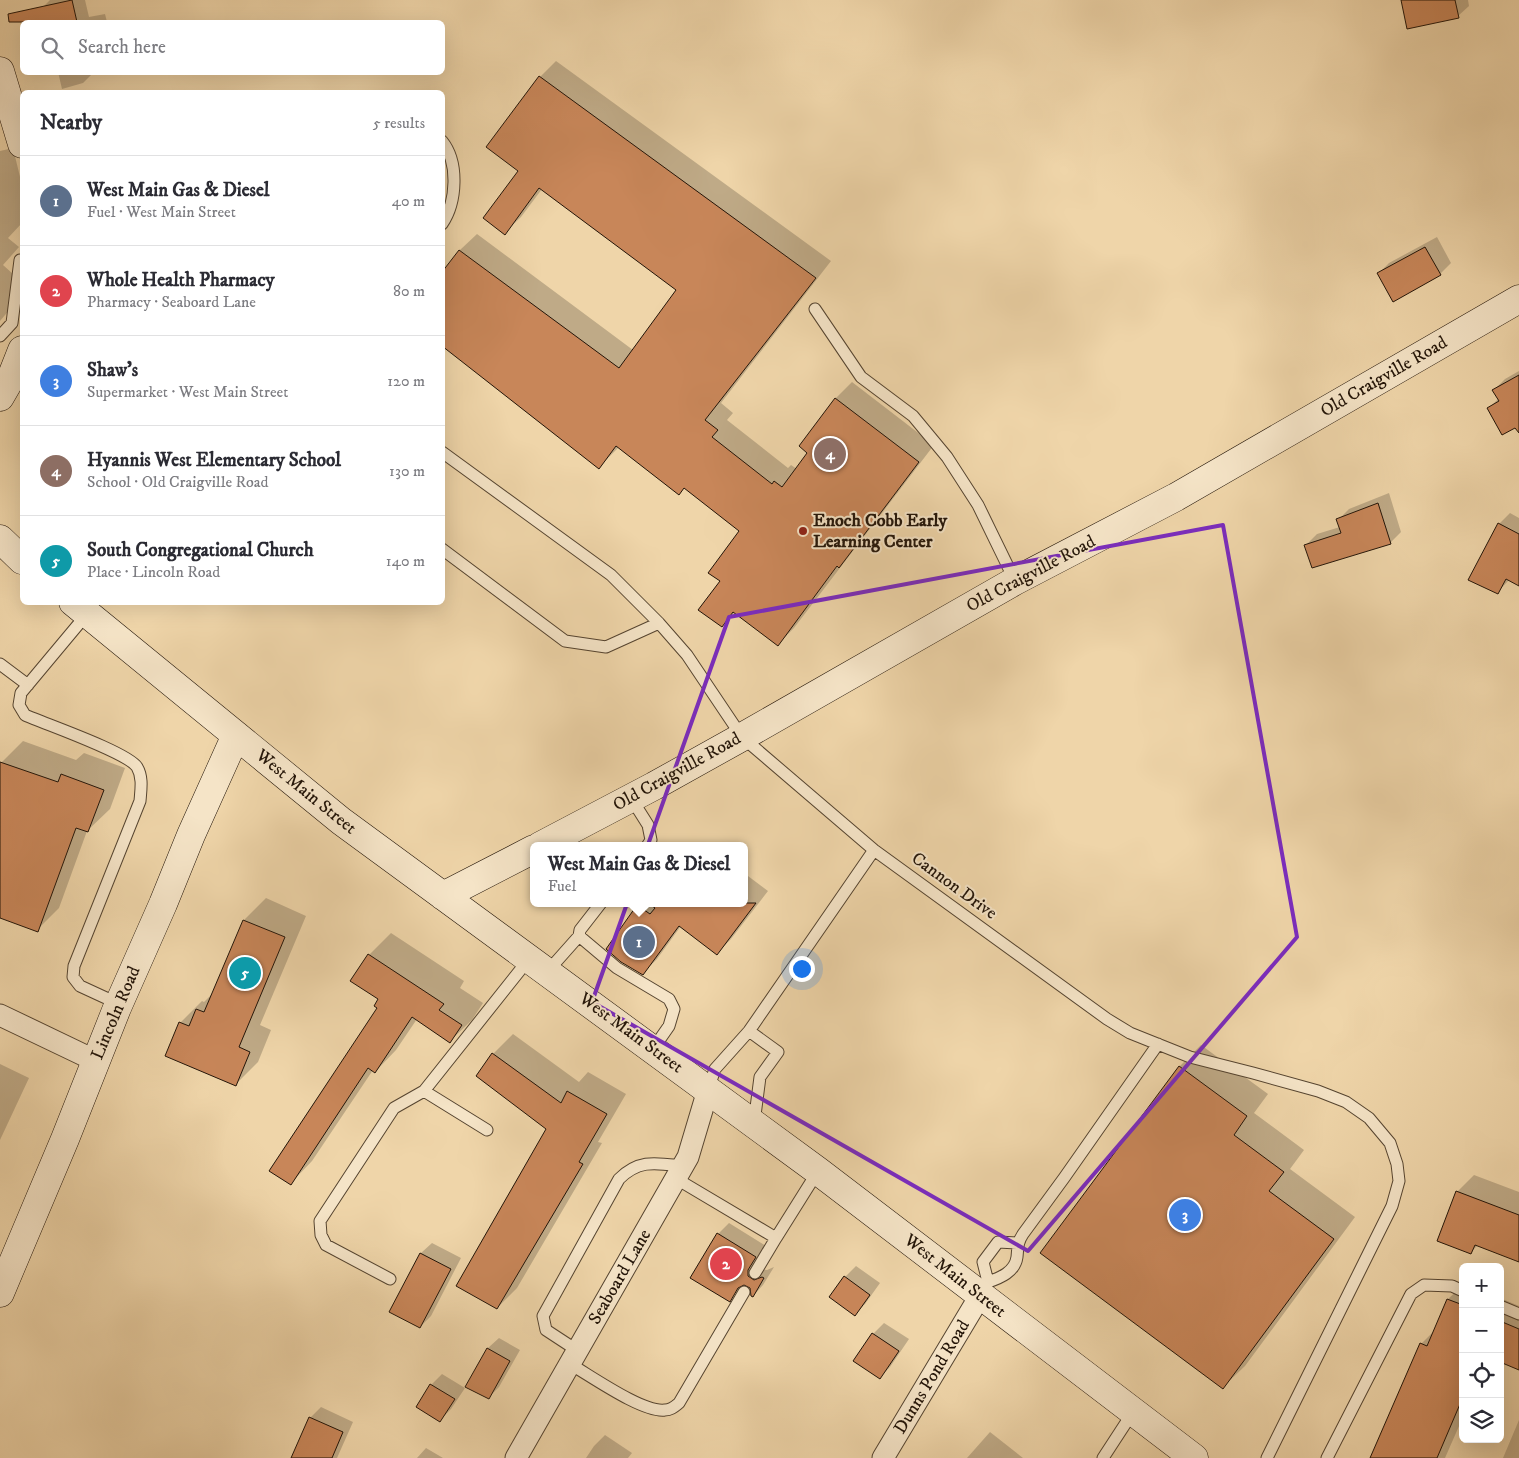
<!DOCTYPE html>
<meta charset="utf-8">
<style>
body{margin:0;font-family:"IM FELL DW Pica",serif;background:#f7f7f7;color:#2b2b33}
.controls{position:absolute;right:15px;bottom:15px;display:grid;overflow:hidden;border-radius:8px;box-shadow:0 5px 20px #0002}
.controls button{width:45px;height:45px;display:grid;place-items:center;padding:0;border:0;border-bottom:1px solid #e1e1e2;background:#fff;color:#2b2b33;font:25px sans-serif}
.you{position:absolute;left:801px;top:968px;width:18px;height:18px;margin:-12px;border:4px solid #fff;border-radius:50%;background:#1a73e8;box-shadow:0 0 0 8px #1a73e833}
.badge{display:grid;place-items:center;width:32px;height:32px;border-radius:50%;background:#d93025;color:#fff;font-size:16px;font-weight:700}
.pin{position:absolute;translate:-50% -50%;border:2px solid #fff;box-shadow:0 1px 5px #0006}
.popup{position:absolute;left:530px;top:842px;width:218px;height:65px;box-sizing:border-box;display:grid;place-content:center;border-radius:8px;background:#fff;filter:drop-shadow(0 1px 4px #0005);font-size:16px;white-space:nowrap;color:#7c7c81}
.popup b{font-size:19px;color:#2b2b33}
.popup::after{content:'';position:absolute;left:50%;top:100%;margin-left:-10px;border:10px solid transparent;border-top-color:#fff}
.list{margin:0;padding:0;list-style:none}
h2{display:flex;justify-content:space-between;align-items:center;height:65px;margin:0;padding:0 20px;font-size:21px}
h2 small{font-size:16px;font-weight:400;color:#7c7c81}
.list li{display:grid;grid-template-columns:32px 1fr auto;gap:15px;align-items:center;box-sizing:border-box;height:90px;padding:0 20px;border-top:1px solid #e1e1e2}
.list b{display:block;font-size:19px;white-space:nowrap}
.list p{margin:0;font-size:16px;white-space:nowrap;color:#7c7c81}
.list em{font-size:16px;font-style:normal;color:#7c7c81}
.icon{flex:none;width:28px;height:28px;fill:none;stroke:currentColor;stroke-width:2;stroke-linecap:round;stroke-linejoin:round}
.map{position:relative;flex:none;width:1519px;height:1458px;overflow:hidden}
.search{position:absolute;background:#fff;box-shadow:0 5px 20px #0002;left:20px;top:20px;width:425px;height:55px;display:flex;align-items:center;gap:12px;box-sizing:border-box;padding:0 18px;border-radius:8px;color:#7c7c81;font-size:19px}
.panel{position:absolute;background:#fff;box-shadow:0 5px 20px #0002;left:20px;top:90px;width:425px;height:515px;border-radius:8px}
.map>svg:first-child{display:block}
.shadow{fill:#0003}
.building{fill:#c88659;stroke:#221408}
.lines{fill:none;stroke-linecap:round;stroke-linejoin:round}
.lane-casing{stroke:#554430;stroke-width:13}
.street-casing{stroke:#554430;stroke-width:23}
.secondary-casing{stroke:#221408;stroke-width:29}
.lane{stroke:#f5e4c7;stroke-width:11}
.street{stroke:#f5e4c7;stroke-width:21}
.secondary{stroke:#f5e4c7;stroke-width:28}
.marked{fill:none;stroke:#7b2cbf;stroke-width:4;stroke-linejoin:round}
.poi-dot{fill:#8f2418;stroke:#f5e4c7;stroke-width:2}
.labels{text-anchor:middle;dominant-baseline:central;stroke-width:4;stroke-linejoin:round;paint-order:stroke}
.street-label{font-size:18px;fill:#221408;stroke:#f5e4c7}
.poi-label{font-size:18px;font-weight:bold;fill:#221408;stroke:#f5e4c7;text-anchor:start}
</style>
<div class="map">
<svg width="1519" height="1458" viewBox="0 0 1519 1458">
<rect width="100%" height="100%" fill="#efd5a9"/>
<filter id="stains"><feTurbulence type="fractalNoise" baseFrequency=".004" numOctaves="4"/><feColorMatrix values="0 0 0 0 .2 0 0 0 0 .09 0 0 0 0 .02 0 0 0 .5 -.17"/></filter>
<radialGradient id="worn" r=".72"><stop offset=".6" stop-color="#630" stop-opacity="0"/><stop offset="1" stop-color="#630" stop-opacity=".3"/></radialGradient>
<path class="shadow" d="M50 0H85L89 17 105 14 107 22H46L43 7Z
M1402 0H1468L1469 6 1458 16Z
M556 61 831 261 721 403 733 413 727 420 788 468 791 465 797 469 809 453 835 399 852 382 934 445 794 628 778 644 735 612 722 626V581L741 531 685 487 679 494 619 447 599 467 442 274 460 250 477 234 633 350 678 290 542 189 521 217 504 233 540 77Z
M58 72H94L83 83 62 89Z
M13 148 22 185V223L8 238 19 247 3 265 22 282V295L0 321V151Z
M1437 237 1451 263 1440 274H1378L1389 263Z
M1519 371V424L1489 408 1499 398 1494 390 1505 379Z
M1389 493 1401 532 1390 543 1306 545 1317 534 1340 527 1338 520 1349 509Z
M1510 513 1519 518V585L1509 580 1497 593 1499 524Z
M23 741 76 760 84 753 125 768 110 809 87 831 59 908 37 930 0 917V767L2 762Z
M744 873 768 891 731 939 717 953 681 926 657 959 643 973 638 906 641 903H744Z
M266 898 306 916 260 1025 271 1030 258 1062 236 1084 180 1023 202 1001 204 1002 213 993 244 920Z
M391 933 464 981 460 988 483 1003 472 1020 450 1041 417 1019 396 1050 375 1072 373 1070 312 1161 291 1183 379 1007 380 999 352 981 369 955Z
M513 1034 579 1082 588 1072 626 1094 598 1142 602 1143 517 1288 497 1308 547 1128 493 1054Z
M1201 1045 1268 1094 1254 1113 1304 1150 1290 1169 1355 1217 1245 1366 1223 1387 1042 1253 1180 1066Z
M0 1064 29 1078 0 1140Z
M1474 1175 1519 1192V1261L1478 1245 1471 1252 1457 1192Z
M729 1223 766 1246 761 1269 767 1270 774 1267 763 1285 753 1296 751 1287 744 1283 729 1300 718 1234Z
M432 1243 461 1258 431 1316 420 1327 391 1312 421 1253Z
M856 1266 880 1283 865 1304 855 1314 831 1297 845 1277Z
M1463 1285V1417L1445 1458H1372L1421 1344 1435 1330 1448 1299Z
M1500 1298 1519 1306V1369L1500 1361Z
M884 1323 909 1339 890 1367 880 1377 855 1361 873 1334Z
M499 1338 520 1350 499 1387 488 1398 467 1386 488 1348Z
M442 1374 465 1388 451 1409 440 1420 431 1385Z
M321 1407 353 1422 337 1458H293L310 1418Z
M1519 1420V1458H1503Z
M990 1432 1023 1458H967Z
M605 1435 632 1453 628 1458H586L594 1446Z
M426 1448 443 1458H417Z"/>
<path class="building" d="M72 0 77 22H9L8 14Z
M1401 0H1455L1459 18 1407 29Z
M539 76 816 278 705 420 718 430 712 437 772 484 774 481 782 487 807 453 799 446 835 398 919 462 839 568 837 566 778 646 733 612 722 627 698 610 720 581 708 573 739 531 684 488 679 495 616 446 599 469 442 346V272L459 250 619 368 676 290 539 188 505 235 483 218 518 171 486 147Z
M1425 247 1441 275 1393 302 1377 273Z
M1519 375V433L1515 428 1502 435 1487 408 1499 401 1492 390Z
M1378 503 1391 544 1312 568 1304 545 1341 533 1336 519Z
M1498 523 1519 534V586L1506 579 1498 594 1468 580Z
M0 762 58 782 61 774 104 790 88 832 76 828 38 932 0 918Z
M648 903H756L717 955 679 926 643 975 621 962 606 949 637 905 650 914 655 908Z
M243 920 285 937 239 1047 250 1052 236 1086 165 1056 179 1022 189 1026 196 1009 204 1012Z
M368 954 444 1004 439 1010 462 1025 450 1043 412 1017 375 1073 368 1068 291 1185 269 1171 377 1008 374 1006 378 999 350 981Z
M492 1053 561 1103 567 1091 607 1114 579 1162 583 1164 497 1309 456 1286 546 1129 476 1076Z
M1179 1066 1247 1116 1234 1135 1284 1172 1269 1191 1334 1239 1223 1389 1040 1253Z
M1456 1191 1519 1215V1262L1475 1245 1471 1254 1437 1241Z
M717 1233 756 1257 748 1270V1276L754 1280 762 1277 764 1278 753 1297 751 1296 750 1288 744 1285 738 1288 730 1302 690 1278Z
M420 1253 451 1269 420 1328 389 1312Z
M844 1276 870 1295 855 1316 829 1297Z
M1447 1299 1463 1305V1397L1437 1458H1370L1420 1343 1427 1346Z
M1500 1321 1519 1329V1370L1500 1362Z
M872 1333 899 1351 880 1379 853 1361Z
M487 1348 510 1361 489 1399 465 1387Z
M430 1384 455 1399 440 1422 416 1407Z
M309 1417 343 1432 332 1458H291Z"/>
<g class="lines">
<g class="lane-casing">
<path id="lane" d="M442 141C459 162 457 202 442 224
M815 309 861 377 913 416 947 457 978 505 1015 581
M0 336 12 323 20 260
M442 452 611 575 659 623 687 655 742 737 874 850 1107 1019 1130 1033 1190 1057 1253 1073 1318 1091 1346 1102 1369 1118 1390 1143 1397 1164 1399 1181 1392 1206 1267 1458
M442 549 565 641 606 647 659 623
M87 614 21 693 19 705 25 715C45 724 127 752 137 767 143 777 141 789 140 801L74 966 73 977 80 986 119 1004
M0 664 28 685
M631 798 648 825 651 840 647 846
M601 903 580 930 579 936 617 968 669 999 674 1009 669 1026 653 1049
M547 972 579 936
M749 1031 778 1052 760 1077 754 1123
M708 1090 715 1069 749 1031 874 850
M424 1091 487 1130
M675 1178 776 1238 755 1273
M776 1238 818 1171
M390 1279 326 1245 321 1235 320 1221 394 1108 424 1091 529 959
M988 1282C1000 1278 1015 1272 1017 1257 1018 1248 1017 1243 1023 1234L1064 1178 1158 1044
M985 1287 988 1282 983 1262 998 1242 1017 1243
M1500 1306 1519 1314
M578 1351 546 1330 543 1316 619 1179C639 1159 656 1163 682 1166
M570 1364C591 1376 643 1413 665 1410 671 1410 674 1407 679 1403L744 1292
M1103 1458 1133 1412
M1327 1458 1411 1294 1424 1285 1452 1286 1463 1291"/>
</g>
<g class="street-casing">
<path id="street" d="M0 1015 96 1061
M516 1458 688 1157 708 1090
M883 1458 980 1296"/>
</g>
<g class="secondary-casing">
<path id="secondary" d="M0 71 22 144
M0 397 11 378 22 350
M0 539 22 560
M73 602 341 821 818 1171 1194 1458
M540 846 654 786 742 737 1015 581 1176 497 1519 299
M443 896 534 849
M0 1293 65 1139 117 1008 163 904 191 835 236 735"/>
</g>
<use href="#lane" class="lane"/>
<use href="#street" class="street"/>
<use href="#secondary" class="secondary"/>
</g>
<path class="marked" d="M1223 525 1297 937 1028 1251 592 1002 729 617Z"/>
<circle class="poi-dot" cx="803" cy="531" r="5"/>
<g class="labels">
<g class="street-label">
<text transform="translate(1384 377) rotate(-30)">Old Craigville Road</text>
<text transform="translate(1031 574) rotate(-28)">Old Craigville Road</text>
<text transform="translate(677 772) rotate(-29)">Old Craigville Road</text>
<text transform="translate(306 792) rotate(39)">West Main Street</text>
<text transform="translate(954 886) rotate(36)">Cannon Drive</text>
<text transform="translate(116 1013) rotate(-67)">Lincoln Road</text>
<text transform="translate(631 1033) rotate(36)">West Main Street</text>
<text transform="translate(955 1276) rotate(38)">West Main Street</text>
<text transform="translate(620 1277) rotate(-60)">Seaboard Lane</text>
<text transform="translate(932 1377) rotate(-59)">Dunns Pond Road</text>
</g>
<g class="poi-label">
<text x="813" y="521">Enoch Cobb Early<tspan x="813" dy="21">Learning Center</tspan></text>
</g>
</g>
<rect width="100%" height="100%" filter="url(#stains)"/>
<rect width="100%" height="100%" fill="url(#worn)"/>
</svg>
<div class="controls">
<button>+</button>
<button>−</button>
<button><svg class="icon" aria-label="locate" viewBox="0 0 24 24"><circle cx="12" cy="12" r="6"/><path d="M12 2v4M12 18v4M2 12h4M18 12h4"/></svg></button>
<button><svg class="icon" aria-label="layers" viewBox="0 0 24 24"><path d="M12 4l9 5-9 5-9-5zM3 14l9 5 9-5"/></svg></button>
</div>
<div class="you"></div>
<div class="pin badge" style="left:639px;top:942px;background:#5c6f8a">1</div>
<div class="popup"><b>West Main Gas &amp; Diesel</b>Fuel</div>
<div class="pin badge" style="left:726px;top:1264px;background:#e0444e">2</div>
<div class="pin badge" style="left:1185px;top:1215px;background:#3f7fe0">3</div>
<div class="pin badge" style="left:830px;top:454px;background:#8d6e63">4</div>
<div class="pin badge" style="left:245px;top:973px;background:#0f9aa8">5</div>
<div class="search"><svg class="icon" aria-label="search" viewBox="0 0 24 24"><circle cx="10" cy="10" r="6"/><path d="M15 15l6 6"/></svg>Search here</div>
<section class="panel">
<h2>Nearby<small>5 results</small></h2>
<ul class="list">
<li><span class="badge" style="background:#5c6f8a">1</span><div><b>West Main Gas &amp; Diesel</b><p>Fuel · West Main Street</p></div><em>40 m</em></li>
<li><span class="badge" style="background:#e0444e">2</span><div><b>Whole Health Pharmacy</b><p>Pharmacy · Seaboard Lane</p></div><em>80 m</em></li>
<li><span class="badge" style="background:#3f7fe0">3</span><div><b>Shaw's</b><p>Supermarket · West Main Street</p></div><em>120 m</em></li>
<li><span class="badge" style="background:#8d6e63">4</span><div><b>Hyannis West Elementary School</b><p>School · Old Craigville Road</p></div><em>130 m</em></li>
<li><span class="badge" style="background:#0f9aa8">5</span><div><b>South Congregational Church</b><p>Place · Lincoln Road</p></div><em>140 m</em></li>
</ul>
</section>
</div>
